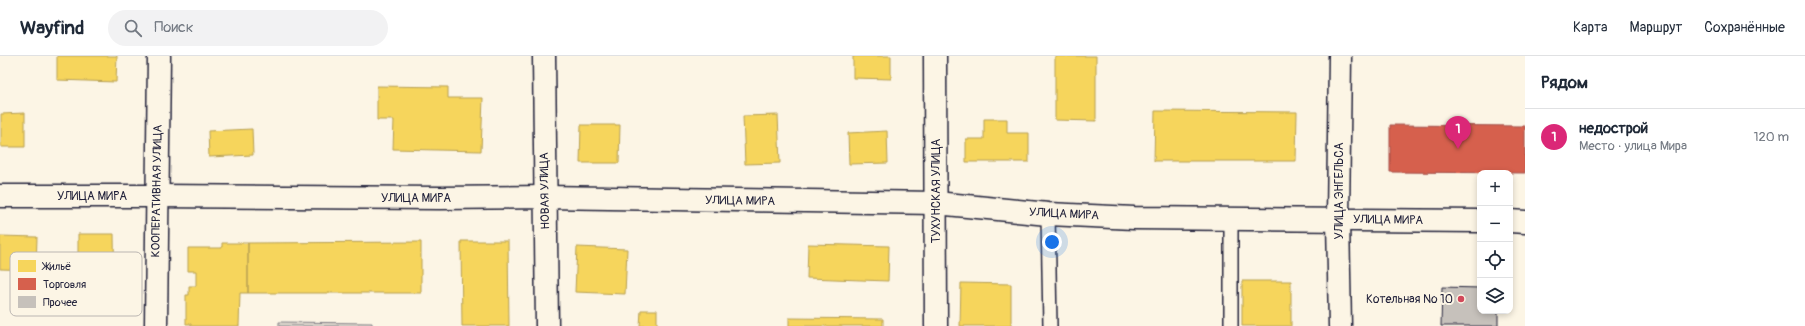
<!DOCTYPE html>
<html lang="ru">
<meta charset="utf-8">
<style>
body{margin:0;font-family:Pangolin,sans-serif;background:#f2f2f3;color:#1f2937}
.controls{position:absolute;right:12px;bottom:12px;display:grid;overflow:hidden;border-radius:8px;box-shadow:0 2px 6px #0003}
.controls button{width:36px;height:36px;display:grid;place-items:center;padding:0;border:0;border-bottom:1px solid #e0e1e3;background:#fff;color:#1f2937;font:20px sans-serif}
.you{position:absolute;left:1052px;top:186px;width:14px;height:14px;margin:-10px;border:3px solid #fff;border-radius:50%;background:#1a73e8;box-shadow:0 0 0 6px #1a73e833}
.badge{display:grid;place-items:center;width:26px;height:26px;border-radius:50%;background:#db2777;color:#fff;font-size:13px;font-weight:700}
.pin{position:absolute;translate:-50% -33px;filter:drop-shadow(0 1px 2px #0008)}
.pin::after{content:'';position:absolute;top:21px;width:14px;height:12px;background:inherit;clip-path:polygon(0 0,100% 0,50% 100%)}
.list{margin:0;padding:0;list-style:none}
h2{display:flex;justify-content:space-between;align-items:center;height:52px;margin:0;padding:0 16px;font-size:17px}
h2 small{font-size:13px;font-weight:400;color:#747a83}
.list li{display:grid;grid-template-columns:26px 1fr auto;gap:12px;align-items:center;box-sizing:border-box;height:56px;padding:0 16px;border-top:1px solid #e0e1e3}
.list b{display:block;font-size:15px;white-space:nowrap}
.list p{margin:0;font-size:13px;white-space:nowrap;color:#747a83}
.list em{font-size:13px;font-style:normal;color:#747a83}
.icon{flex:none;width:22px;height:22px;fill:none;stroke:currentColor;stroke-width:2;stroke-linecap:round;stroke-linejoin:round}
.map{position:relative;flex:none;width:1525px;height:270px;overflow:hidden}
header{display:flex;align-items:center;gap:24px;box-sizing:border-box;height:56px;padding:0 20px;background:#fff;border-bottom:1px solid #e0e1e3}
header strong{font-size:19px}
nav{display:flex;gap:22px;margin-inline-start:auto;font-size:14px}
.search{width:280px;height:36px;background:#f2f2f3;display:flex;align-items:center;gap:10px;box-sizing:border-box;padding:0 14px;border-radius:22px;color:#747a83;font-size:15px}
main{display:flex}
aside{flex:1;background:#fff}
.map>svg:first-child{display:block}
.green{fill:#dcd6cc;stroke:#7f7c84}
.homes{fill:#f6d55c;stroke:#b69f52}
.shops{fill:#d6604d;stroke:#a04d48}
.building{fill:#c6c1bb;stroke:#22223b}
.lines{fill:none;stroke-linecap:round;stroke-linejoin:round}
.service-casing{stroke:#22223b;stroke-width:16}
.minor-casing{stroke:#22223b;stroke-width:25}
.tertiary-casing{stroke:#22223b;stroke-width:25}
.secondary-casing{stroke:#22223b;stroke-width:25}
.service{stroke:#fcf5e5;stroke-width:13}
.minor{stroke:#fcf5e5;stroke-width:22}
.tertiary{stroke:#fcf5e5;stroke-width:22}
.secondary{stroke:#fcf5e5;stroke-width:22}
.poi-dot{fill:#d1495b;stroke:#fcf5e5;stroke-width:1.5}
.labels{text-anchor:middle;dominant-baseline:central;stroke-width:4;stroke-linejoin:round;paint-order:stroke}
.street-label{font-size:12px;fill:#22223b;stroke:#fcf5e5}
.poi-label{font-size:12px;fill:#22223b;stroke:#fcf5e5;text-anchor:end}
.key{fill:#fcf5e5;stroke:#bbb6b2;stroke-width:1}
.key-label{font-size:11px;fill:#22223b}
</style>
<header>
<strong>Wayfind</strong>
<div class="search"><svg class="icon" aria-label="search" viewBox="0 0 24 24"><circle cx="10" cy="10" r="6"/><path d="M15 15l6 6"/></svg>Поиск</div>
<nav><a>Карта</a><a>Маршрут</a><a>Сохранённые</a></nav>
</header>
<main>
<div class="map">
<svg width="1525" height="270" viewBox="0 0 1525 270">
<rect width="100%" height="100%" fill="#fcf5e5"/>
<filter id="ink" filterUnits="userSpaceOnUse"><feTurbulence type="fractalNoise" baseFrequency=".025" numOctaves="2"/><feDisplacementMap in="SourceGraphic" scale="8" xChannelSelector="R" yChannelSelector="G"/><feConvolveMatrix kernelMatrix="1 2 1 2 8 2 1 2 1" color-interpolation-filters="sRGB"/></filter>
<g filter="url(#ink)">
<path class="green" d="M279 266 372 267V270H279Z"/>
<path class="homes" d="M57 0H117L116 26 57 24Z
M853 0H891V23L853 22Z
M1055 0H1096V65L1055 64Z
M377 30 448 31V42H483L481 95 393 93 394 64H377Z
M1155 55 1297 56 1296 105H1154Z
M25 57V91H1V58Z
M778 59 780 107 745 108 743 60Z
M984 63H1007V77H1029V106H966V83H984Z
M581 69H620L619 107H580Z
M252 73 253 99 209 101 208 75Z
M887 75 888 107 849 108 848 77Z
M78 178H114L115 249H78Z
M0 180 37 181 36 214 0 213Z
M461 185H508L509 270H462Z
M421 186V237H248V187Z
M222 187H248V237H240L239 270H191V268H186V239H189V230H196V215H188V192H222Z
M808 188 889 190 888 225 807 222Z
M577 191 627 193 625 238 575 236Z
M1242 225H1291V270H1242Z
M961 227 1011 228V270H960Z
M641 254H657V270H640Z
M789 262 883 263V270H789Z"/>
<path class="shops" d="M1390 69 1525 70V117L1390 116Z"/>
<path class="building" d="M1442 231 1480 232V255H1498V270H1441Z"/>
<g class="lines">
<g class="service-casing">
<path id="service" d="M1048 158 1050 270
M1231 270V163"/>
</g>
<g class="minor-casing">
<path id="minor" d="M544 0 547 270
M935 0 936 270
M1338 163 1340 270
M156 270 159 0"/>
</g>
<g class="tertiary-casing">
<path id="tertiary" d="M1338 163 1340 0"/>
</g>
<g class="secondary-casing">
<path id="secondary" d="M0 140H156L440 142 545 141 936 147 1048 158 1134 162 1480 165
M1510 165 1525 166"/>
</g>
<use href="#service" class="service"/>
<use href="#minor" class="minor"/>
<use href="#tertiary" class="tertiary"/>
<use href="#secondary" class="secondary"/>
</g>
</g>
<circle class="poi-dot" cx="1461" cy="243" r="4"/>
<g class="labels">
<g class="street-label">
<text transform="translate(157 135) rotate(-89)">КООПЕРАТИВНАЯ УЛИЦА</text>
<text transform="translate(545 135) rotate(-91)">НОВАЯ УЛИЦА</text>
<text transform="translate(936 135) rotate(-90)">ТУХУНСКАЯ УЛИЦА</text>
<text transform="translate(1339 135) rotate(-90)">УЛИЦА ЭНГЕЛЬСА</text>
<text x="92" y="140">УЛИЦА МИРА</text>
<text x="416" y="142">УЛИЦА МИРА</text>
<text transform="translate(740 145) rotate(1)">УЛИЦА МИРА</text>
<text transform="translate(1064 158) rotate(3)">УЛИЦА МИРА</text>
<text transform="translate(1388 164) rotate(1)">УЛИЦА МИРА</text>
</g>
<g class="poi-label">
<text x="1453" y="243">Котельная № 10</text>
</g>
</g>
<rect x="10" y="196" width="132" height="64" rx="6" class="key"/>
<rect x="18" y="204" width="18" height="12" fill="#f6d55c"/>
<rect x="18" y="222" width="18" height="12" fill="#d6604d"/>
<rect x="18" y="240" width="18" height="12" fill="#c6c1bb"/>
<g class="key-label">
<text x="43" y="214">Жильё</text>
<text x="43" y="232">Торговля</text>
<text x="43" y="250">Прочее</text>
</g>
</svg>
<div class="controls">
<button>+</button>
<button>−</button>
<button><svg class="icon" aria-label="locate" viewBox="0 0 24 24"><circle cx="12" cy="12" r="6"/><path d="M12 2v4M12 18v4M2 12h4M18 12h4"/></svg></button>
<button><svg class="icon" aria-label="layers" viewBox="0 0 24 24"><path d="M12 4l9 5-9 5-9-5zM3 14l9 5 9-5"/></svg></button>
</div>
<div class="you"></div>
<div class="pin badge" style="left:1458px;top:93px">1</div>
</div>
<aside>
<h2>Рядом<small></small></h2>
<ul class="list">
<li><span class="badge">1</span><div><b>недострой</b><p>Место · улица Мира</p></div><em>120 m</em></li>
</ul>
</aside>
</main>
